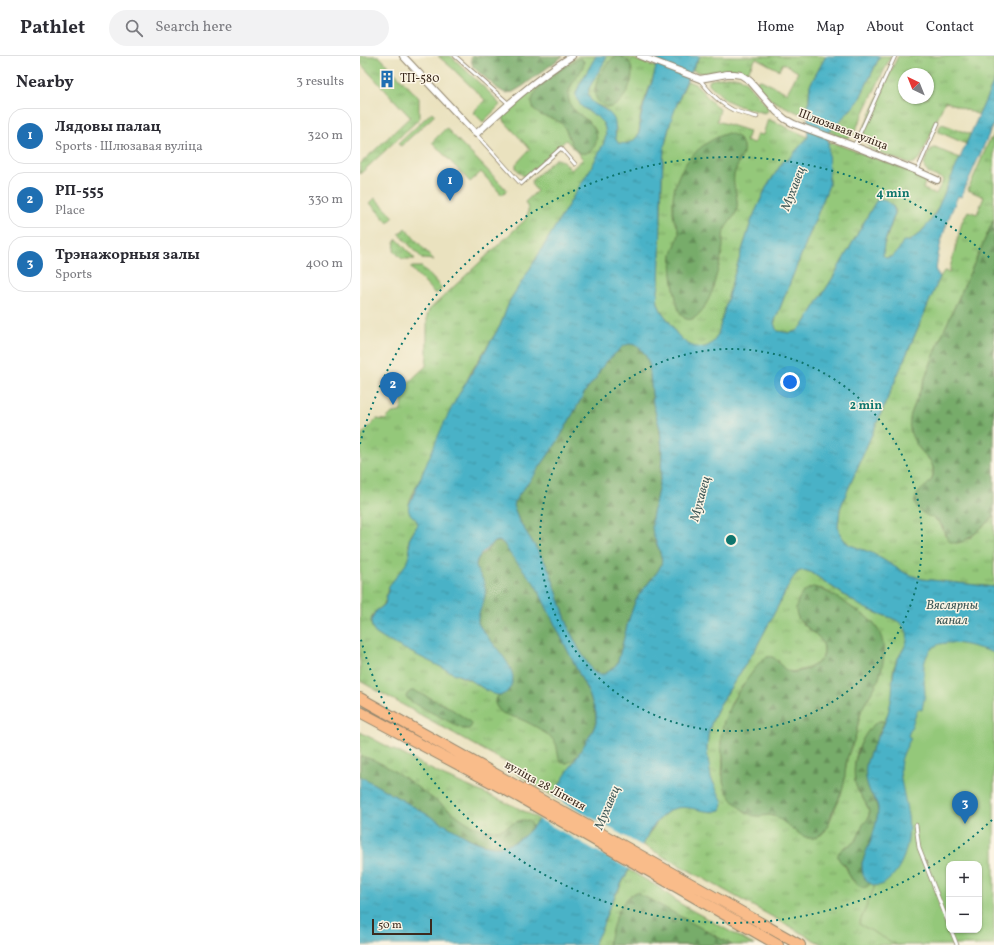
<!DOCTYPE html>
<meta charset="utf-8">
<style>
body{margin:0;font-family:Vollkorn,serif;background:#f2f2f3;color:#2b2b33}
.controls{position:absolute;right:12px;bottom:12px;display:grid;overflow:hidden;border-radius:8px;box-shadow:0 1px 3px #0004}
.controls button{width:36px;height:36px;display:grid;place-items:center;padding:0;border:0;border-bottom:1px solid #e1e1e2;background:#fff;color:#2b2b33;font:20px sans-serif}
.compass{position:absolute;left:538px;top:12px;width:36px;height:36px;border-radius:50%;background:#fff;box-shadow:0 1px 3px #0004;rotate:317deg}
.scale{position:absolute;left:12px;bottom:10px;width:60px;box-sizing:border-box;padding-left:4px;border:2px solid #3b2a1e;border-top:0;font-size:11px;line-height:14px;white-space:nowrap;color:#3b2a1e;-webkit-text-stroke:3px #fcf5e5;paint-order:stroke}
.you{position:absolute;left:430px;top:326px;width:14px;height:14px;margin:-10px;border:3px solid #fff;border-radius:50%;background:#1a73e8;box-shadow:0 0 0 6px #1a73e833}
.badge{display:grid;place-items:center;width:26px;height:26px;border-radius:50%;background:#1f6fb2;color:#fff;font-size:13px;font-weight:700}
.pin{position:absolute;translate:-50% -33px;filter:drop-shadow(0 1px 2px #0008)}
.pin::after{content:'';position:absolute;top:21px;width:14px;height:12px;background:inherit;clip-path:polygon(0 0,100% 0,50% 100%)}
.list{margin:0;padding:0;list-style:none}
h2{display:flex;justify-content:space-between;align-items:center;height:52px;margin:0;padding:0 16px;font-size:17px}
h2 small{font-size:13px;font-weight:400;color:#7c7c81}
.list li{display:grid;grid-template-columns:26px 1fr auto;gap:12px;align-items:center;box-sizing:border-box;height:56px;margin:0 8px 8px;padding:0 8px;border:1px solid #e1e1e2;border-radius:16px}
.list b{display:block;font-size:15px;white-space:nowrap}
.list p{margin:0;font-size:13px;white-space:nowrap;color:#7c7c81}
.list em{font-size:13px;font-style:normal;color:#7c7c81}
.icon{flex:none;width:22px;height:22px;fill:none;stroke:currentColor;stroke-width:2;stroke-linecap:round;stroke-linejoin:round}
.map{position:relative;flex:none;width:634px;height:889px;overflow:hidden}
header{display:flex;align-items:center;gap:24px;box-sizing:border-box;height:56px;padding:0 20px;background:#fff;border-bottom:1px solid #e1e1e2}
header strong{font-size:19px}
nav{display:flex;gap:22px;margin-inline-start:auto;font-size:14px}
.search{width:280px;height:36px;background:#f2f2f3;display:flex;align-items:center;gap:10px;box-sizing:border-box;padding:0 14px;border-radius:22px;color:#7c7c81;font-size:15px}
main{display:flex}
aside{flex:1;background:#fff}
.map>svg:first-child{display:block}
.grass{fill:url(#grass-tufts);stroke:#68794c;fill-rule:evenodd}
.forest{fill:url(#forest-firs);stroke:#596b44}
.pitch{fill:#94c87a;stroke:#68794c;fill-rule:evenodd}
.water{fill:url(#water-ripples);stroke:#426e72;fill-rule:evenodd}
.pier{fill:#eae2bf}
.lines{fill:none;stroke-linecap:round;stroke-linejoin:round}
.lane-casing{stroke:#92866e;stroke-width:4.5}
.street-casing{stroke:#92866e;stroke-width:8}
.primary-casing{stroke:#92866e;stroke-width:12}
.lane{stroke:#fff;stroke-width:3}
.street{stroke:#fff;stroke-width:6}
.primary{stroke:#f9bc8a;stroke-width:10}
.ring{fill:none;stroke:#0f766e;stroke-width:2;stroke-dasharray:2 4}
.labels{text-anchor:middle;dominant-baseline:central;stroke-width:3;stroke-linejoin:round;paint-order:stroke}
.poi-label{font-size:12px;fill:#3b2a1e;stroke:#fcf5e5;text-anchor:start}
.street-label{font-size:12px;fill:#3b2a1e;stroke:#fcf5e5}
.water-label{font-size:13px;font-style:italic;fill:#405a59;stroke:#fcf5e5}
.centre{fill:#0f766e;stroke:#fcf5e5;stroke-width:2}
.ring-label{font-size:12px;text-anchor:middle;font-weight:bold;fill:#0f766e;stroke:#fcf5e5;stroke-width:3;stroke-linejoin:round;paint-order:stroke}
</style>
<header>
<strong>Pathlet</strong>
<div class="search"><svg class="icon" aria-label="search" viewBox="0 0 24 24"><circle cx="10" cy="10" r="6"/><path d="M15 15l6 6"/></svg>Search here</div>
<nav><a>Home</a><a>Map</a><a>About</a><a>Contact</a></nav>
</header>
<main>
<aside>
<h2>Nearby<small>3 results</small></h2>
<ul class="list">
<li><span class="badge">1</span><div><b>Лядовы палац</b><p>Sports · Шлюзавая вуліца</p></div><em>320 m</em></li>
<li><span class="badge">2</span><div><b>РП-555</b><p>Place</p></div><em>330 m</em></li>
<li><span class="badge">3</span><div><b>Трэнажорныя залы</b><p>Sports</p></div><em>400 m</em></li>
</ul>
</aside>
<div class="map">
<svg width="634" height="889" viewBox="0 0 634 889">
<defs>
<pattern id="grass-tufts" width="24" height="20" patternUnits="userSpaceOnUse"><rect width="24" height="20" fill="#94c87a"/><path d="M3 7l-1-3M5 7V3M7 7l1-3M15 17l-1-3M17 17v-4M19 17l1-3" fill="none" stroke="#7aa363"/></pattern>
<pattern id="forest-firs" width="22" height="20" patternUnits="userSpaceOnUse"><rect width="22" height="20" fill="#77ac6a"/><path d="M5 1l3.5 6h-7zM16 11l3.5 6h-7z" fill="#638c57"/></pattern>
<pattern id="water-ripples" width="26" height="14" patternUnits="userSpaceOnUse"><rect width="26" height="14" fill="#49b2c7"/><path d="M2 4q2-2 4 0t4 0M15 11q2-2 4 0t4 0" fill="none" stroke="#3e91a1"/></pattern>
</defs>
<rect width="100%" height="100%" fill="#fcf5e5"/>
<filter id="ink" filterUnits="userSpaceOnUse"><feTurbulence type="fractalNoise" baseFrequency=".025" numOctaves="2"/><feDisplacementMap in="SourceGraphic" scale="8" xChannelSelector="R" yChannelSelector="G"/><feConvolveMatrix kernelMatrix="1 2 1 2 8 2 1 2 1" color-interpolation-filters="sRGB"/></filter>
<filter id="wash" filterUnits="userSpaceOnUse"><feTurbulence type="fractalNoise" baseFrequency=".012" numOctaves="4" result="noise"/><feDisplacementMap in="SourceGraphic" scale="16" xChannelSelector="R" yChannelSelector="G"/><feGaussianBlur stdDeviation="0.9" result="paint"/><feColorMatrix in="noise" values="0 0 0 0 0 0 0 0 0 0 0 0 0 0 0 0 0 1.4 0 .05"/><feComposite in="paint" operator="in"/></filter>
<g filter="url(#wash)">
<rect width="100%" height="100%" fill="#eae2bf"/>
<path class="grass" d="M0 0H19L59 42V63L0 118V108L50 61 0 7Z
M78 0H91L133 40 140 49 123 66 113 56 125 44 92 12Z
M218 0H236L220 28 216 37 221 50 229 56 236 60 243 67 245 72 246 80 243 89 231 112 216 136 168 216 150 244 140 270 111 316 56 431C53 437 45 452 50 457 54 462 56 461 58 468 56 473 51 478 49 484 48 491 51 498 48 505 44 515 35 522 29 530 26 535 27 543 24 548 22 552 18 553 15 556 7 564 12 575 19 580L95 618 109 624 123 632 135 638 139 639 229 681 193 740 157 718 149 708 0 625V385L3 377 17 363 25 364 32 357 39 356 41 354 43 346 36 338 66 310 67 300V260L69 254 165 164C169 158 169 152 165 146L177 135 171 128 172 124 195 103C202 102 207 109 211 114L223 103 206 84 167 119 165 120 162 119 156 112V108L170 93 145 66 143 62 146 57 186 22Z
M246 0H265L296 11V14C291 28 282 48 280 62 279 69 281 77 275 83 270 88 264 88 258 87 253 81 257 78 256 72 255 68 251 61 249 57 243 47 225 51 229 32L246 3Z
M340 0H466L450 29 447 61 411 44 397 29 396 27 397 25 401 24 427 37 438 16 423 7 419 14 396 2 390 12 388 16 384 17 374 14H367L345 18 332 14Z
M520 0H531L495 75C490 84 484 83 476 80L474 78 469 76 498 46Z
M538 0H634V25L619 59 585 45 561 101 554 107 550 108 512 94C505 88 503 81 504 72ZM544 18H568V42H544Z
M366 21H379L385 25 408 51V55L404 57 379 50 366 44 349 28V26L350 24Z
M327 25C340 29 340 33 349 43 352 47 356 50 360 53L357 65 389 75 386 85 394 87 397 78 403 79 408 63 448 81 427 105 424 104 406 132 392 163 372 226 358 278C349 299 329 293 317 278 313 274 312 269 309 265 305 260 301 256 299 250 296 243 298 236 299 228L302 121 304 93 312 60Z
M72 56 75 59 41 90 38 88Z
M582 68 610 78 606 88 579 76C578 73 580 69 582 68Z
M86 72 147 134 142 139 121 116 110 126 72 86Z
M634 79V163L582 279 551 358 558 391 572 407 573 413V418L572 423 570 427 576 464C582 469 583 473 585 480L609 483 634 460V531L562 523 545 517 512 497 490 489 485 485 480 478 478 471 480 453 483 445 580 221 584 215 589 216 602 166 608 155 617 158 624 141 608 134 630 83H632Z
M468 85 560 119 563 120 565 126 563 133 576 138 584 123C570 118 559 117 567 100 569 95 570 93 575 92L600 102 581 146 569 167 560 177 540 192 533 200 526 202 523 199V192L536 155 533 150 521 144 516 145 472 223 444 268 437 275 429 277 418 275 416 273 414 267 469 129Z
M15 142 34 161 28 167 10 147Z
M45 172 74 204 63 203 39 178Z
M37 183 55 203H42L34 195 35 185Z
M50 211H62L81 231V234L77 237H74Z
M443 514H447L452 517C473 531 496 550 519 558 530 562 542 563 547 575 551 586 542 594 538 603 534 612 534 632 532 643 531 651 528 659 525 666L522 665C514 666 511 674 507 679 505 683 502 686 500 689 493 704 492 723 500 737 503 743 510 752 509 759 509 764 505 766 503 770 497 781 498 787 484 791L482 807C489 812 488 824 498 829 500 830 505 830 508 830L510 827 515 830 541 889H463L283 789C290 776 302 754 319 751 330 750 344 754 356 756L355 730 351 722 349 714 347 694 348 680 351 668 359 650 396 592 431 525C434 520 437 516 443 514ZM460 532 468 536 506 561 524 598 519 622 502 652 495 681 488 699 481 738 466 774 461 779 448 782 442 779 419 762 410 759 397 760 362 719 363 700 361 691 362 681 363 669 372 645 385 626 418 604C420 608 422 612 426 614 430 617 436 615 441 614 454 611 468 604 463 588 460 579 450 575 444 569 441 567 440 564 438 562Z
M0 676 82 719 154 750 179 763 167 778 104 780 0 720Z
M269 814 300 832 319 847 394 889H234L242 871 249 852Z"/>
<path class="forest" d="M112 0H203L163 30 153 36 145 37 138 33 113 11 111 3Z
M256 0C285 0 269 47 251 51 247 52 243 50 240 47 226 36 244 7 256 0Z
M221 2 224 6C223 19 203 30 210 48 216 61 241 66 236 86 235 91 231 96 226 97 211 101 209 74 201 67 193 60 180 63 174 53 162 36 206 10 218 3Z
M368 77C376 79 381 82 383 90 385 101 376 109 374 119 372 131 379 141 377 152 376 161 367 167 364 175 362 182 364 189 362 196 361 203 359 210 357 217 354 227 352 239 346 248 333 271 320 268 316 243 313 228 310 213 312 198 314 191 318 184 319 177 319 172 316 168 314 163 313 159 313 155 313 151 311 116 336 87 368 77Z
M634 163V460C626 467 607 487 597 487 583 488 587 473 579 466 572 460 554 457 555 445 557 430 576 431 573 412 572 405 567 401 563 397 552 384 547 374 551 358L582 279Z
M269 288C280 288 286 298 289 308L293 348 300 373 302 394 301 419 292 462 295 486 299 493 302 504 301 509 298 515 279 539 275 546 268 566 258 605 256 609 248 616 244 618H240L235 617 229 610 219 593 210 575 190 516 185 506 158 463 154 451 155 445 158 440 175 418 198 385 226 334 236 322 240 314 245 307 259 294 263 290Z
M138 485 144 488 175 528 229 638C232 647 236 655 236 664 235 674 216 709 205 707 196 706 199 692 195 686 192 681 186 678 181 674 175 670 167 666 160 663 154 661 147 659 142 657 139 654 136 651 135 647 133 638 149 638 152 625L118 567C117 557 124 549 125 539 126 517 104 513 126 495 130 491 133 487 138 485Z
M453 531C468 534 481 544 494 553 501 557 508 561 514 568 527 583 525 605 519 622 515 633 508 641 503 651 498 660 498 672 495 682 492 691 487 699 486 709 485 716 485 724 483 731 481 740 476 748 472 757 470 762 469 769 465 774 463 777 458 781 454 782 440 785 425 762 410 759 405 759 400 761 396 760 384 759 369 742 365 732 361 722 364 711 363 700 362 696 361 693 361 689 360 662 375 639 391 618 395 613 399 605 405 602 416 596 419 611 428 615 437 619 458 610 463 601 464 598 464 594 464 591 459 572 428 569 438 545 441 537 445 534 453 531Z
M51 635H55L87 650 109 665 111 668V671L109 673H103L50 645 46 641 47 638Z
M519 665H522L525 666 509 699 511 738 518 750V757L514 777 502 807 505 823 510 827C505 837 496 828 491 822 488 818 488 812 485 809 481 805 483 809 480 805 472 794 489 791 494 786 499 782 499 776 502 770 504 766 508 765 509 760 511 751 499 739 496 730 490 710 500 676 519 665Z
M0 700C24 704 52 728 72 742 83 750 94 757 105 765 114 771 127 776 138 774 149 772 164 756 172 769 171 775 167 778 163 781 142 796 125 790 104 780L0 720Z
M274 837H278L372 889H248C252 873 258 845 274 837Z"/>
<path class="pitch" d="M626 531H634V889H537L499 868 515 830C505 824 501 818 502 807 507 793 521 765 517 750 516 746 514 743 512 739 506 728 505 718 507 706 514 685 526 667 532 645 534 634 531 622 534 611 537 601 545 593 548 583ZM589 808H619V874H589Z"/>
<path class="water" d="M236 0H246V3L229 32C225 50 244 49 252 60 259 68 252 79 258 87 264 88 270 88 275 83 282 77 279 67 281 60 284 44 292 30 295 15 297 10 294 5 297 0H340C325 23 308 67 304 94 302 111 302 129 301 146 301 173 300 201 299 228 298 236 296 243 299 250 301 256 305 260 309 265 312 269 313 274 317 278 329 293 349 299 358 278L372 226 392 163 406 132 424 104 427 105 448 81 447 69 450 29 466 0H520L498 46 468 77 469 129 414 267 416 273 418 275 429 277 437 275 444 268 472 223 516 145C524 141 535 149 535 157L524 188 523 199 526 202C536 201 539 193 543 185H550L560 177 569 167 576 156 634 25V67L601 141 598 140C587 165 578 189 576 216L580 221 483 445 480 453 478 471 480 478 485 485 490 489 512 497 545 517 562 523 634 531V597C620 592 586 581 574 591 568 595 565 603 564 610 563 619 565 629 565 638 564 644 563 648 562 654L558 653 548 680 551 682C546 692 540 702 540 714 541 729 546 744 548 760 551 783 545 812 525 827 517 833 507 828 503 819 502 815 502 811 502 807 507 793 513 781 516 767 517 762 518 757 518 752 517 746 514 742 511 738 506 728 504 716 507 705 510 695 516 685 521 675 525 667 528 658 530 649 534 636 531 623 535 610 538 598 552 587 546 574 540 562 526 561 515 556 508 554 502 551 496 547L452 517C441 511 437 516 431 525L396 592 359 650 351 668 348 680 347 694 351 722 362 744 363 749 361 754C346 760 329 747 313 753 294 761 282 790 273 806 265 821 256 837 249 852 246 859 244 866 242 872 239 878 236 883 234 889H0V720L110 783C160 806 176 768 198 731 208 714 219 698 229 681L233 674 236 667V657L229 638 175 528 150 498 144 488 142 486 138 485 135 486C130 490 122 496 119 501 112 510 119 516 123 524 125 529 126 534 125 539 124 549 117 557 118 567 126 582 151 604 153 621 153 628 148 639 140 639 130 639 118 628 110 624 104 621 98 619 93 617 70 606 47 594 24 583L15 577 13 574 11 567 12 563 15 556 23 550 25 548 29 530 46 508 50 497 49 484 58 468C55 458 46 460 49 449L83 369 96 343 140 270 150 244 168 216 216 136 231 112 243 89 246 80 245 72 243 67 236 60 229 56 221 50 216 41V37L220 28ZM269 288C280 288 286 298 289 308L293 348 300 373 302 394 301 419 292 462V472L293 479 299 493 302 504 301 509 298 515 279 539 275 546 268 566 258 605 256 609 248 616 244 618H240L235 617 232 614 219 593 210 575 190 516 185 506 158 463 154 451 155 445 158 440 175 418 198 385 226 334 236 322 240 314 245 307 259 294 263 290Z"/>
<path class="pier" d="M191 739 284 791 271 814 177 762Z"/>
</g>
<g filter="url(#ink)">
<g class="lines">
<g class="lane-casing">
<path id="lane" d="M95 0 149 48
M340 24C350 36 359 47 373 54 381 57 389 59 397 61
M116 78 161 128 201 92 215 108
M494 90 535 0
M557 115 578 67
M556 769 559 792 589 869
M591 874 597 889"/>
</g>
<g class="street-casing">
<path id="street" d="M43 0 116 78C146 50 177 22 212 0
M280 0 340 23 367 18H374L381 19 390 25 417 56 425 63 434 68 494 90 557 115 577 124"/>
</g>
<g class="primary-casing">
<path id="primary" d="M0 642 440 889
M0 656 159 741 418 889"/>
</g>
<use href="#lane" class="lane"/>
<use href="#street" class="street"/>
<use href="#primary" class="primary"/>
</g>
</g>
<g class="ring">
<circle cx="371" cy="484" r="191"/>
<path d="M632 764A383 383 0 0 1 0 580M0 388A383 383 0 0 1 632 204"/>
</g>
<defs>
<g id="building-bare" transform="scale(1.38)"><path d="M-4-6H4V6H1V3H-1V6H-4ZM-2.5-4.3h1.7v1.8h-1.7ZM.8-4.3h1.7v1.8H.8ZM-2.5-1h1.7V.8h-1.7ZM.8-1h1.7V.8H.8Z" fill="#1f6fb2" stroke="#fcf5e5" stroke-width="2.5" paint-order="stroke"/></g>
</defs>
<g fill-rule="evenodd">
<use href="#building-bare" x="27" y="23"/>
</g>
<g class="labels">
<g class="poi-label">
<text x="40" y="23">ТП-580</text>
</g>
<g class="street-label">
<text transform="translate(483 74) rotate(21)">Шлюзавая вуліца</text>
<text transform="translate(185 730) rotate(29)">вуліца 28 Ліпеня</text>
</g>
<g class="water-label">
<text transform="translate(434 133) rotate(-69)">Мухавец</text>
<text transform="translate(341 443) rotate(-75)">Мухавец</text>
<text x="592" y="550">Вяслярны<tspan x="592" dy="15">канал</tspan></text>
<text transform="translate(248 752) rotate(-67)">Мухавец</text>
</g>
</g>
<circle cx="371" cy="484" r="6" class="centre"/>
<g class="ring-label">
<text x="533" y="141">4 min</text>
<text x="506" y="353">2 min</text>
</g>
</svg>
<div class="controls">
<button>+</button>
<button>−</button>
</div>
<svg class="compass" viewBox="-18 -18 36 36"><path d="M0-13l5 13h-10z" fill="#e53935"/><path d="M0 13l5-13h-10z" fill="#7c7c81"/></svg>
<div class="scale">50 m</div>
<div class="you"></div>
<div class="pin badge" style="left:90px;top:145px">1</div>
<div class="pin badge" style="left:33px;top:349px">2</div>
<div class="pin badge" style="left:605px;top:768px">3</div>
</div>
</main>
